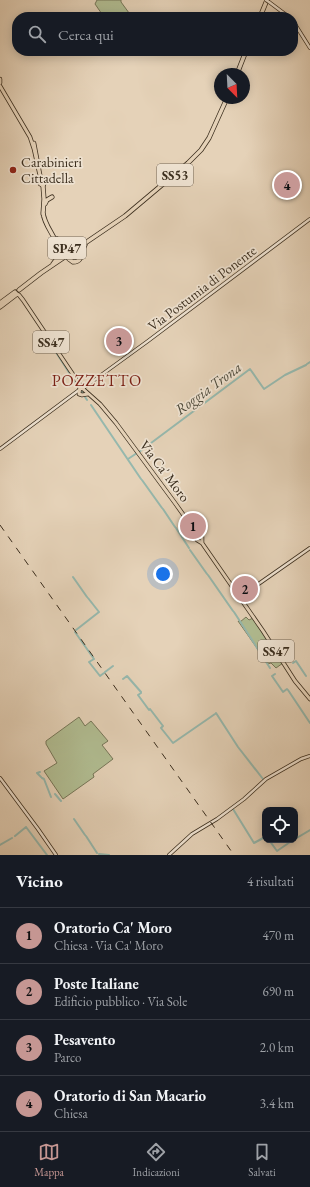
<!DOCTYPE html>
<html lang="it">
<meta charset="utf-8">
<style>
body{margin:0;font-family:"EB Garamond",serif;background:#20242c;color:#f1f3f6}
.controls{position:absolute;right:12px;bottom:12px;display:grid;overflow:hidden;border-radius:8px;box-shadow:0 2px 10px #0003}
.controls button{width:36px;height:36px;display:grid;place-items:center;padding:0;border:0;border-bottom:1px solid #363941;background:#171b24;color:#f1f3f6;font:20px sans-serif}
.compass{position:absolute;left:214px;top:68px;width:36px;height:36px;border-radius:50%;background:#171b24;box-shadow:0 2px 10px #0003;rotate:156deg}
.you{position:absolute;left:163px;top:574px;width:14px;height:14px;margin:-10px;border:3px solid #fff;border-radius:50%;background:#1a73e8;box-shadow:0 0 0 6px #1a73e833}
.badge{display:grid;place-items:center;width:26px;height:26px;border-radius:50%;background:#c59692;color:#111;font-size:13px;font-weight:700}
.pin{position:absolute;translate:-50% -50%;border:2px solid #fff;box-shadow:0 1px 4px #0006}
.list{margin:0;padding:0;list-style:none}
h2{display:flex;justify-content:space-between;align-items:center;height:52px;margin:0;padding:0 16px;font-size:17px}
h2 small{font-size:13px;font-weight:400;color:#9ea1a6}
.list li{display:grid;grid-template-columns:26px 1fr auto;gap:12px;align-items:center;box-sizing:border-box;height:56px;padding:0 16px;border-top:1px solid #363941}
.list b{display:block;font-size:15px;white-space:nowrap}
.list p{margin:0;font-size:13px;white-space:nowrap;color:#9ea1a6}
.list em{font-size:13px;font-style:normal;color:#9ea1a6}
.icon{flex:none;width:22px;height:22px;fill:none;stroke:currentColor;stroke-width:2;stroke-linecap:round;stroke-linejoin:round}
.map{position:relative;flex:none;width:310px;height:855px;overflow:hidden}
.search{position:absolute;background:#171b24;box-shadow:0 2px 10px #0003;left:12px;right:12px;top:12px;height:44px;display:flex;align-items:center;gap:10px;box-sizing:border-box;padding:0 14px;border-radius:16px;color:#9ea1a6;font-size:15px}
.sheet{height:276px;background:#171b24}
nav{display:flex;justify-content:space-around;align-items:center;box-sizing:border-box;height:56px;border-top:1px solid #363941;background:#171b24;font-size:11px;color:#9ea1a6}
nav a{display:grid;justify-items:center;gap:2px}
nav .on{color:#c59692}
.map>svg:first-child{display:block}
.green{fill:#b1bd92;stroke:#767658}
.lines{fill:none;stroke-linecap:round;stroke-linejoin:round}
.canal{stroke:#96b8ad;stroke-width:2}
.secondary-casing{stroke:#3b2e1e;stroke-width:4}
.primary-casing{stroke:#3b2e1e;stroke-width:4.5}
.trunk-casing{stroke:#3b2e1e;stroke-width:5}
.secondary{stroke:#eee2d1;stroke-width:2.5}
.primary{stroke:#e5d2b8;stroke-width:3}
.trunk{stroke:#e5d2b8;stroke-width:3.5}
.rail{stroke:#3b2e1e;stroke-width:1;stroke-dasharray:7 7;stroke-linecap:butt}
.secondary-bridge-casing{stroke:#3b2e1e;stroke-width:4;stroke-linecap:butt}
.trunk-bridge-casing{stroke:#3b2e1e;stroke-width:5;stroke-linecap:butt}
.secondary-bridge{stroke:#eee2d1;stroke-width:2.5}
.trunk-bridge{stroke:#e5d2b8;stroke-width:3.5}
.poi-dot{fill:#8f2418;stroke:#eee2d1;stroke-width:1.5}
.labels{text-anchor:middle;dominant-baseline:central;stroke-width:3.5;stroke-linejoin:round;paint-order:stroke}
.shield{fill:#eee2d1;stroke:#716454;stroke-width:1}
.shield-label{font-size:13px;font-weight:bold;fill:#3b2e1e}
.poi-label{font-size:14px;fill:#3b2e1e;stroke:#eee2d1;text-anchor:start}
.street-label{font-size:14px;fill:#3b2e1e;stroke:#eee2d1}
.water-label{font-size:15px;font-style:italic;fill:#4d4a3b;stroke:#eee2d1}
.quarter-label{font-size:16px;letter-spacing:1px;fill:#7a1f14;stroke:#eee2d1}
</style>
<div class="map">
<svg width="310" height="855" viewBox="0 0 310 855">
<rect width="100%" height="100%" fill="#e5d2b8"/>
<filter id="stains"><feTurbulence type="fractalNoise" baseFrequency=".005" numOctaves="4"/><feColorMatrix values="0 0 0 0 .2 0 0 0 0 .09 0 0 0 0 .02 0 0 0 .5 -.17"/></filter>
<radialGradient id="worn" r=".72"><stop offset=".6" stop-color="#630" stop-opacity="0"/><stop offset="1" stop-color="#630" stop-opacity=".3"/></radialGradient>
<path class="green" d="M97 0H121V2L132 17H108L106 15 104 17 95 4Z
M246 617 249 620 253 618 283 663 276 668 271 663 268 664 238 621 240 622Z
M79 717 85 726 91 721 108 741 102 745 113 759 93 774 94 777 63 799 44 771 57 763 46 744V741Z"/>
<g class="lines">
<path class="canal" d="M52 346 77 385
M307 364 310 362
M81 391 83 393
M85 397 87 400
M91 405 141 479
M139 452 250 369 264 389 285 375 306 365
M128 459 137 453
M142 480 162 508
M163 509 175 527
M176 528 189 548
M190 550 207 574
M208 575 233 611
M73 577 87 597
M234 612 270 668
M76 630 99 612 88 598
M75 632 94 659 89 662 100 676 104 673
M293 663 296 661 306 676
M105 672 113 666
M275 674 272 676 283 692 287 689
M123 679 127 676 141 692
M288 690 310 723
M141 693 138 695 149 710 150 709 163 726 161 728 173 743 215 714
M216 713 238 747 263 779
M40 772 37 773 41 777
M42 778 44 779 51 797
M55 794 61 801
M233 809 254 843 265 837
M74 819 85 835
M15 836 26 827 47 855
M86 836 97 853
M295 839 310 830
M269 840 277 851 293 840
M0 845 12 838
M99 854 109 855"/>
<g class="secondary-casing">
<path id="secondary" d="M269 2 289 17
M293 21 310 48
M82 389 148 341 310 219
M0 449 79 390
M240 599 257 585 310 548
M0 778 38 829 56 855
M169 855 192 834 217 819 244 799 266 779 301 759 310 756"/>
</g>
<g class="primary-casing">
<path id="primary" d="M0 79V83
M0 86 30 137 34 149 40 176 41 181 40 184 43 186 44 184 41 180 34 143
M16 294 19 295 23 300 82 388 100 404 116 423 175 503 197 534 202 537V543
M80 386 79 394 82 395 88 394
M197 534V540L202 543 263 631 295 681 310 699"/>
</g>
<g class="trunk-casing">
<path id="trunk" d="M260 17 267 0
M237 74 246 51
M45 204 47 200 52 197
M43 212C44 231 69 246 53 264
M43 214 44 199 43 186
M57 239C62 245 67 250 76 248
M59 244 66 254
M69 259 73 262C84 262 80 252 85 245
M19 290 41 273 125 216 188 163 201 150 209 138 227 98
M0 303 15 292
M0 307 17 294"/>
</g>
<use href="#secondary" class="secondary"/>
<use href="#primary" class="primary"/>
<use href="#trunk" class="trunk"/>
<path class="rail" d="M0 525 234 855"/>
<g class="secondary-bridge-casing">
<path id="secondary-bridge" d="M266 0 269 2"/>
</g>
<g class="trunk-bridge-casing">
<path id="trunk-bridge" d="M66 254 69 259"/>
</g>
<use href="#secondary-bridge" class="secondary-bridge"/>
<use href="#trunk-bridge" class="trunk-bridge"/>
</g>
<circle class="poi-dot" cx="13" cy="170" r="4"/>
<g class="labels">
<g class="shield">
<rect x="157" y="164" width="36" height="22" rx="3"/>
<rect x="48" y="237" width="38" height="22" rx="3"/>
<rect x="33" y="331" width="36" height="22" rx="3"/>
<rect x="258" y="640" width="36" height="22" rx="3"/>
</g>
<g class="shield-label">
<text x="175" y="175">SS53</text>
<text x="67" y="248">SP47</text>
<text x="51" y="342">SS47</text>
<text x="276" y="651">SS47</text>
</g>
<g class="poi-label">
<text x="21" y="162">Carabinieri<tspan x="21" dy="16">Cittadella</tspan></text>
</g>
<g class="street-label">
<text transform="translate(202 288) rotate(-37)">Via Postumia di Ponente</text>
<text transform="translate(165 471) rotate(53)">Via Ca' Moro</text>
</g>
<g class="water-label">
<text transform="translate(208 388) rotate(-36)">Roggia Trona</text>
</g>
<g class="quarter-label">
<text x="97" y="380">POZZETTO</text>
</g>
</g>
<rect width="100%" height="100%" filter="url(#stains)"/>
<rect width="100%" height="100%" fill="url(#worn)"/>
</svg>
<div class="controls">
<button><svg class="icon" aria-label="locate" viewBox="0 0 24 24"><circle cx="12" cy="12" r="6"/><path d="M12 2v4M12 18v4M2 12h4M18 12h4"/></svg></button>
</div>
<svg class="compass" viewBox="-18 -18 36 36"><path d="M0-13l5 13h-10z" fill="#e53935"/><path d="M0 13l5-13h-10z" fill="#9ea1a6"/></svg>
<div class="you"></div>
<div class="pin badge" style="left:193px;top:526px">1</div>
<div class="pin badge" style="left:245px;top:589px">2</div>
<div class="pin badge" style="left:119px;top:341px">3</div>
<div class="pin badge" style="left:287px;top:185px">4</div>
<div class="search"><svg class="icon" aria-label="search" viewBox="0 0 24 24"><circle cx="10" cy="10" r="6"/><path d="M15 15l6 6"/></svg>Cerca qui</div>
</div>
<section class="sheet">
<h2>Vicino<small>4 risultati</small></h2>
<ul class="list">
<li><span class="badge">1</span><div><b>Oratorio Ca' Moro</b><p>Chiesa · Via Ca' Moro</p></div><em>470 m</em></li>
<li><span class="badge">2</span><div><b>Poste Italiane</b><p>Edificio pubblico · Via Sole</p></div><em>690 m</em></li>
<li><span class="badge">3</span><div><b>Pesavento</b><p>Parco</p></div><em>2.0 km</em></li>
<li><span class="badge">4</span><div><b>Oratorio di San Macario</b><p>Chiesa</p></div><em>3.4 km</em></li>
</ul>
</section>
<nav>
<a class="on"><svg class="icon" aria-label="map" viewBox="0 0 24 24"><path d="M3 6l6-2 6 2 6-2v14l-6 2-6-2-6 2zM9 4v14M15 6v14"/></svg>Mappa</a>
<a><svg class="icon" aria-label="directions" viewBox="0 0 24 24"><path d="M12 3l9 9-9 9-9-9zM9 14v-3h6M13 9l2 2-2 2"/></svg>Indicazioni</a>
<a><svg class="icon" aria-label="saved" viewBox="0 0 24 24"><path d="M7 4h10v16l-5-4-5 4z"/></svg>Salvati</a>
</nav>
